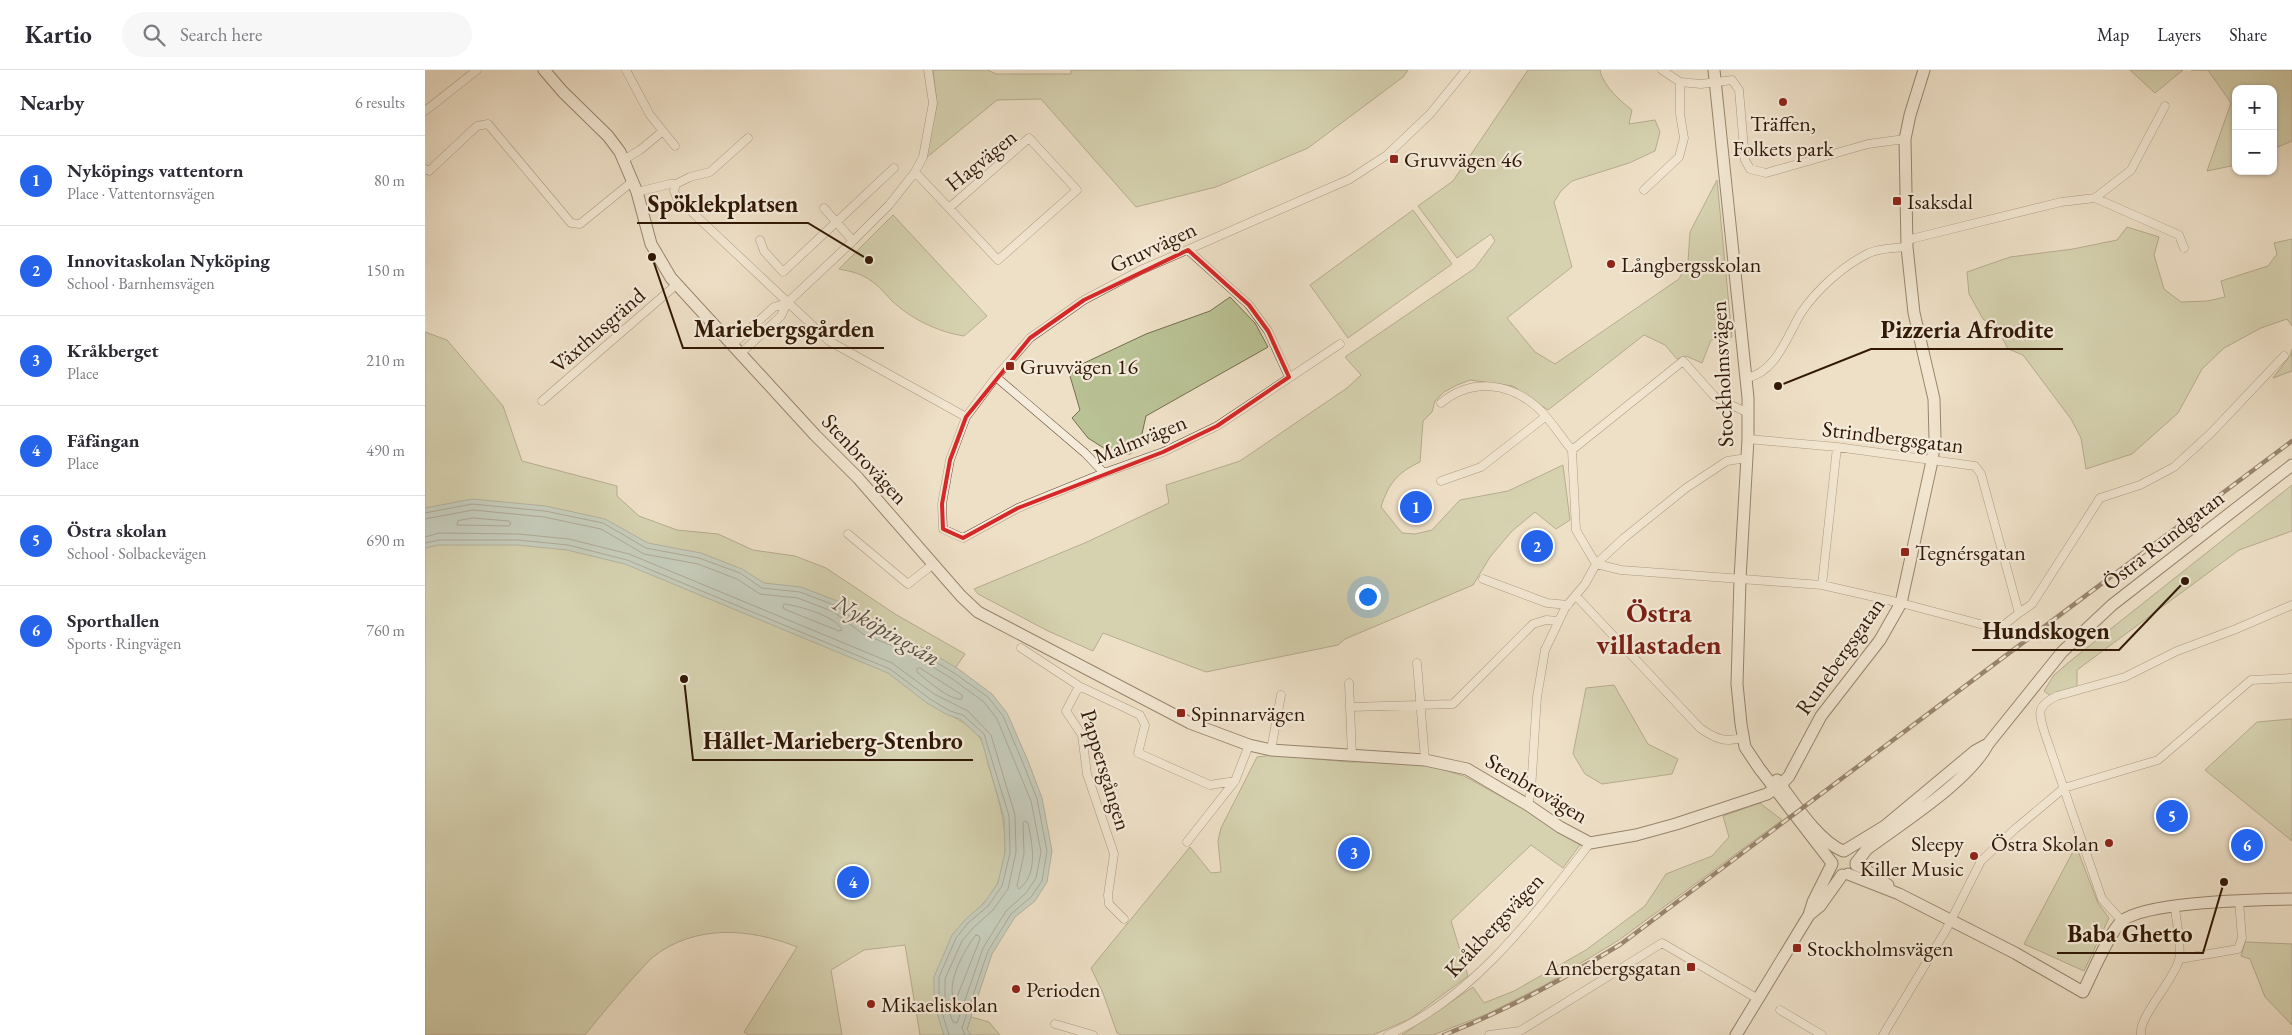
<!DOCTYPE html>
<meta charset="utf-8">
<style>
body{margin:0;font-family:"EB Garamond",serif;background:#f7f7f7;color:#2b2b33}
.controls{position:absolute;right:15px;top:15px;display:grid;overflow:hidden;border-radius:10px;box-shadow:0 1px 4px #0004}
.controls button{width:45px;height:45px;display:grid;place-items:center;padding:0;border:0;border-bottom:1px solid #e1e1e2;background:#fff;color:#2b2b33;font:25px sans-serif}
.you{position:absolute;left:942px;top:526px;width:18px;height:18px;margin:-12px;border:4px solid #fff;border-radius:50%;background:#1a73e8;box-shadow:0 0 0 8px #1a73e833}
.badge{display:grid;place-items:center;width:32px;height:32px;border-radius:50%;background:#2563eb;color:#fff;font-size:16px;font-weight:700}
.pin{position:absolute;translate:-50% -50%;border:2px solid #fff;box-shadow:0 1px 5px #0006}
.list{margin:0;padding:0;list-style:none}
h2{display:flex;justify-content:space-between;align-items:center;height:65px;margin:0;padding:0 20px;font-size:21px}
h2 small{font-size:16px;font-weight:400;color:#7c7c81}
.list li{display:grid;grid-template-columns:32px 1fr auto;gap:15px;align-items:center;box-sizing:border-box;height:90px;padding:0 20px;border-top:1px solid #e1e1e2}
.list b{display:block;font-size:19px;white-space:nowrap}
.list p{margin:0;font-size:16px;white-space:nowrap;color:#7c7c81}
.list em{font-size:16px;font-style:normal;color:#7c7c81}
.icon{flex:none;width:28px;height:28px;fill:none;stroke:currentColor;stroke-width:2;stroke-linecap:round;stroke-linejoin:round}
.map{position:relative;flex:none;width:1867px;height:965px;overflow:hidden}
header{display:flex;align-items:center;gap:30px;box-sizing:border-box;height:70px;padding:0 25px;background:#fff;border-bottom:1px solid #e1e1e2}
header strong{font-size:24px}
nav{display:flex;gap:28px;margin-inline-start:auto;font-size:18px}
.search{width:350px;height:45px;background:#f7f7f7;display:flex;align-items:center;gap:12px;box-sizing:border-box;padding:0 18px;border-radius:28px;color:#7c7c81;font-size:19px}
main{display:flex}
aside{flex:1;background:#fff}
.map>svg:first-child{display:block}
.green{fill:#b9c295;stroke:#756d4d}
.water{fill:#9abcb9;stroke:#707a71}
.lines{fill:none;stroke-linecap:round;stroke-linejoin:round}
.shore{stroke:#666a5f;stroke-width:1}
.street-casing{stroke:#604a36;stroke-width:9}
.secondary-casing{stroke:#311805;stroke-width:13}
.street{stroke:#f4ebdb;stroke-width:8}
.secondary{stroke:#f4ebdb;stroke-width:11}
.rail-casing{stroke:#311805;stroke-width:4.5}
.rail{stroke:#f4ebdb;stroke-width:2.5;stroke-dasharray:8;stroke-linecap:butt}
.marked{fill:none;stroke:#d62828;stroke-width:4;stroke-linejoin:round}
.poi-dot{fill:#8f2418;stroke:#f4ebdb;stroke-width:2}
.labels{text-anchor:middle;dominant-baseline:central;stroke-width:4.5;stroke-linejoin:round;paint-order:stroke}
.poi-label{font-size:22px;fill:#311805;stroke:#f4ebdb;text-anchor:start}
.street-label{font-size:22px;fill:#311805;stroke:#f4ebdb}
.water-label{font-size:24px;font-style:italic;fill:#565144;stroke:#f4ebdb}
.district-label{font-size:28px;font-weight:bold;fill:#7a1f14;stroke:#f4ebdb}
.leader{fill:none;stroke:#311805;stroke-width:2}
.callout-dot{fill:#311805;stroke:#f4ebdb;stroke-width:2}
.callout-label{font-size:24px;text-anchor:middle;font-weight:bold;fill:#311805;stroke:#f4ebdb;stroke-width:4.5;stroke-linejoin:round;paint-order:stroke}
</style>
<header>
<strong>Kartio</strong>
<div class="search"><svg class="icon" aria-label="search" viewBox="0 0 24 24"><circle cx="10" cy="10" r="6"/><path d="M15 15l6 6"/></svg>Search here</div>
<nav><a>Map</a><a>Layers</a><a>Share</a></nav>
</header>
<main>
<aside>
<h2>Nearby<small>6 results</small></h2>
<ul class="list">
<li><span class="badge">1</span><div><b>Nyköpings vattentorn</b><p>Place · Vattentornsvägen</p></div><em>80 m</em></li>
<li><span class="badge">2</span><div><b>Innovitaskolan Nyköping</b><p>School · Barnhemsvägen</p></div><em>150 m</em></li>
<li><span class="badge">3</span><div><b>Kråkberget</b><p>Place</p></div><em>210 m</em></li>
<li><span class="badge">4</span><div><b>Fåfängan</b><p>Place</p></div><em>490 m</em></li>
<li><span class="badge">5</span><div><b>Östra skolan</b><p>School · Solbackevägen</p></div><em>690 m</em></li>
<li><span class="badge">6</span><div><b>Sporthallen</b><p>Sports · Ringvägen</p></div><em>760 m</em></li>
</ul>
</aside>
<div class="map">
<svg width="1867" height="965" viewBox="0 0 1867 965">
<rect width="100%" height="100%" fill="#eee0c7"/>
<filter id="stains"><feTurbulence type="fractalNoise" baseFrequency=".004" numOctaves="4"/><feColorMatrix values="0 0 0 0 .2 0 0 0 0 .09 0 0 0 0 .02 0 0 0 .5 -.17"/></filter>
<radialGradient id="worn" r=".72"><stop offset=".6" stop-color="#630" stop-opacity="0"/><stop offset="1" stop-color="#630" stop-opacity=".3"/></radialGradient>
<path class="green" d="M508 0H563L571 4H646V0H983L978 7 883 78 791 117 711 137 616 29 572 30 501 88 512 34Z
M1103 0H1176L1175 2C1181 18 1193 29 1207 40L1204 54 1230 50 1235 62 1230 81 1204 93 1147 111 1136 121 1129 132 1147 197 1082 248 1110 282 1130 294 1254 209 1263 192 1265 162 1292 110 1307 267 1286 270 1277 293 1261 286 1252 289 1240 275 1219 265 1123 340 1088 316 1045 310 1032 315 1019 322 1010 331 1007 342 998 351 995 392C973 402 963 414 956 437L977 463 990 464 1007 460 1035 430 1083 421 1138 395 1145 450 1131 459 1110 442 1087 461 1065 487 1048 515 920 569 913 575 781 602 678 563 668 581 623 561 553 524 549 519 662 472 744 433 741 415 815 391 922 318 936 305 920 287 1050 198 1070 171 1066 164 1032 188 993 136 1028 111Z
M1705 0H1758L1730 23Z
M1766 0H1867V71L1848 79V19H1811V95L1782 101 1806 33 1783 0Z
M988 140 1027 194 923 268 885 215Z
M468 145 562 246 539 266C513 262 486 249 466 230 458 221 451 213 440 207 431 202 423 201 414 199Z
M1702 157 1734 167 1729 185 1739 219 1756 232 1783 231 1800 227 1796 211 1843 196 1852 184 1849 173 1867 169V256L1862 249 1836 258 1799 278 1777 299 1753 343 1707 384 1661 399 1656 368 1646 349 1598 285 1583 279 1574 261 1558 249 1544 224 1542 202 1585 187 1648 179 1692 170Z
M805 227 830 253 843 277 721 346 714 377 705 384H688L663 368 647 348 655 340 645 306 655 295 721 264 785 241Z
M0 262 22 270 78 336 97 391 192 416V426L214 446 252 460 293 464 328 480 370 486 401 498 470 544 540 584 506 633C522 645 544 652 555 668 560 675 561 688 564 697 575 734 589 774 573 812 562 839 532 850 522 877L519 965H495L480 875 439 880 406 900 417 965H323L319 962 372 877C325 858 270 854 228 887 221 893 215 901 209 907 192 926 176 945 160 965H0Z
M1867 279V301L1848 308 1865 286Z
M1867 415V461L1814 480 1652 600V619L1630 629 1619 621 1629 605 1644 592Z
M1189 615 1223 674 1253 689 1247 704 1177 714 1160 704 1148 684 1161 618Z
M1867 649V771L1780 700 1832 652Z
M848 685 924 692H962L1003 695 1039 706 1102 741 1155 775 1138 798 1106 775 1026 851 1043 906 985 949 948 965H696L692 963 678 923 666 898 765 777 786 803 796 802 793 771 796 758 832 687Z
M1335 733 1357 750 1194 870 1118 916 1062 944 1008 965H977L1048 917 1059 933 1089 921 1161 880 1220 836 1241 804 1287 786 1304 767 1298 746Z
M1651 776 1673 833 1684 848 1659 901 1599 874Z
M1820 872 1867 874V955L1840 927 1825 889 1816 886Z
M546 947 564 952 575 965H546L542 960Z"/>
<path class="water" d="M47 429 121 436 180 449 223 473 276 483 317 499 339 513 376 517 415 532 443 554 488 572 532 598 567 624 582 643 603 691 617 728 627 781 622 812 610 831 590 847 567 884 542 959 546 965H519L509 934V907L527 865 540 850 559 833 573 813 580 782 579 748 556 668 535 649 523 645 502 633 463 603 200 494 142 480 92 475H14L0 478V438Z"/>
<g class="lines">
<path class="shore" d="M0 443 47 434 120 441 178 453 221 478 274 488 315 503 337 518 375 522 412 536 441 559 486 577 529 603 563 627 578 646 598 693 612 729 622 781 617 811 606 827 586 844 563 881 537 958 540 965
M48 448 84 451 86 454 84 456 32 455 33 451Z
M0 449 48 440 119 447 176 459 219 484 273 494 312 509 335 524 373 528 409 542 438 564 483 582 526 608 559 632 572 649 606 731 616 782 611 808 601 823 581 841 558 878 532 953 528 952 520 932V909L537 871 548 858 568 840 583 819 591 782 590 745 566 665 543 641 509 624 467 593 204 484 144 469 93 464 14 463 0 467
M0 473 14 470H93L143 475 202 490 465 599 505 629 525 641 538 645 559 664 584 746 585 783 577 816 563 836 543 853 531 868 514 907V933L524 965
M360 534C374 536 411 546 417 560L414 561 359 539 358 536Z
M495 598 537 625V629C525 631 502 610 492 602V599Z
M600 751 603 753C607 773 614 804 594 819L592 816 599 784 598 753Z
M551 865 554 866 555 869 532 927 529 929C521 913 540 878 551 865Z"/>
<g class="street-casing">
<path id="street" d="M201 0 225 45 250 76
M1237 0 1255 12 1276 14 1307 10 1314 20 1320 90 1325 99 1341 103 1443 74 1480 69
M0 41 52 0
M323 68 285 102 265 107 251 114 249 121 252 128 404 271 541 347
M200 89 215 80 238 61
M0 99 4 101 52 56 63 54 146 153 155 154 208 111
M490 102 573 190 652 120 604 68 524 138
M1219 120 1254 87 1259 68 1255 44V12
M212 122 245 114H251
M1670 128 1754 165 1759 178
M399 138 428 171
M335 170 339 181 358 202 469 98
M1482 170 1636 132 1670 128 1706 100 1740 36
M763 180 824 235 843 261 864 307
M915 274 792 356 738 382 679 403 593 438 538 468 518 459 517 434 525 390 541 347 571 307 605 268 659 230 716 200 925 109 962 85 1005 44 1041 0
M307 275 349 237 362 233 428 171 464 135 490 102 498 87 508 33 503 0
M315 284 356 246 362 233
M571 307 660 383 679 403
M1321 308C1351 303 1362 266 1376 243 1392 219 1418 196 1444 183 1455 178 1470 178 1482 177
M117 331 251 215
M1016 333C1046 308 1084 312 1113 338 1126 350 1136 367 1147 380
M1323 343 1290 327 1258 291 1147 380 1151 460 1171 494 1196 500 1397 515 1476 533 1574 559 1594 543 1556 404 1550 396 1412 377 1323 369
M1016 411 1056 397 1120 347
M423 464 483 514 507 495
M1058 509 1122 533 1143 535
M1397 515 1412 377
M1151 526 1275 658C1289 668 1302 674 1318 667
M1594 543 1607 534 1675 428 1715 415 1749 397 1786 363 1859 286
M596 578 654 616 715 645 720 655 713 683 785 715 810 711
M992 593 1000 690
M924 613 927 686
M654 616 641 641 657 665 662 704 689 784 683 825 684 834 699 849
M925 637 1028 634 1108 554 1121 550 1133 551
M846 680 856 625
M1103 735 1106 720 1112 627 1120 580 1140 538 1160 514 1171 494 1199 468 1261 418 1302 391 1322 388
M762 772 810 711 824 675
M1697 851 1677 829 1620 664C1614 644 1610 636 1632 626L1700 607 1752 581 1811 559 1867 535
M1755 889 1813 879 1817 868 1814 831
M1355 940 1397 965
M630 954 668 965
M963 965C1049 927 1109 845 1165 773
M1064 965 1095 961 1237 873 1333 929
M1458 965 1521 860 1556 791 1590 759 1639 718 1733 690 1826 610 1867 608
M1716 965C1713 947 1749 910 1754 890 1757 877 1751 851 1750 837"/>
</g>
<g class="secondary-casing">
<path id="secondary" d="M119 0 138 22 183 66 195 82 212 122 226 174 246 208 390 365 433 408 536 526 553 542 765 653 824 675 846 680 1000 690 1042 699 1103 735 1135 757 1165 773 1211 765 1251 754 1342 724 1356 715 1364 706 1396 646 1455 570 1476 533 1507 391 1510 369 1509 329 1489 243 1482 177 1480 69 1485 45 1499 0
M1289 0 1323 328V369L1315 509 1312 614 1316 654 1320 677 1334 698 1407 793
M1352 710C1368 731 1393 771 1418 781
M1419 781 1460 756 1550 681 1561 675
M1431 793 1442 779C1477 753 1544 711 1563 674L1637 582 1687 535 1867 395
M1431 795 1438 798 1463 815
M1423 804 1474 824 1590 883 1658 922C1666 906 1685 861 1697 851 1722 831 1832 830 1867 829
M1384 845 1395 836 1417 805
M1311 965 1384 845 1388 832 1407 794"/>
</g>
<use href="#street" class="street"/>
<use href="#secondary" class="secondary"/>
<g class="rail-casing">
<path id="rail" d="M1019 965C1082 940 1139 909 1196 874L1867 371"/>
</g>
<use href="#rail" class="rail"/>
</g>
<path d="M0 0H1867V965H0ZM763 180 824 235 843 261 864 307 792 356 738 382 593 438 538 468 518 459 517 434 525 390 541 347 605 268 659 230Z" fill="#eee0c7" fill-opacity=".55" fill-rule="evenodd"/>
<path class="marked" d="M763 180 824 235 843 261 864 307 792 356 738 382 593 438 538 468 518 459 517 434 525 390 541 347 605 268 659 230Z"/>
<g class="poi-dot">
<circle cx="1358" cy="32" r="5"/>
<rect x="964" y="84" width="10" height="10" rx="2.5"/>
<rect x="1467" y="126" width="10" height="10" rx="2.5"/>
<circle cx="1186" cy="194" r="5"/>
<rect x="580" y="291" width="10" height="10" rx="2.5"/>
<rect x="1475" y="477" width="10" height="10" rx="2.5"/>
<rect x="751" y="638" width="10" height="10" rx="2.5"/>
<circle cx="1684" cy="773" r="5"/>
<circle cx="1549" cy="786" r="5"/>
<rect x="1367" y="873" width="10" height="10" rx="2.5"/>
<rect x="1261" y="892" width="10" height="10" rx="2.5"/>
<circle cx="591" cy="919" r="5"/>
<circle cx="446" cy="934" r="5"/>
</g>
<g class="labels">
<g class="poi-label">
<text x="1358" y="53" text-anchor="middle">Träffen,<tspan x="1358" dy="25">Folkets park</tspan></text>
<text x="979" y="89">Gruvvägen 46</text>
<text x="1482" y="131">Isaksdal</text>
<text x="1196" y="194">Långbergsskolan</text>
<text x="595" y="296">Gruvvägen 16</text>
<text x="1490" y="482">Tegnérsgatan</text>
<text x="766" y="643">Spinnarvägen</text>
<text x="1539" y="773" text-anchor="end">Sleepy<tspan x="1539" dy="25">Killer Music</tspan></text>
<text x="1674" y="773" text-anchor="end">Östra Skolan</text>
<text x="1382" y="878">Stockholmsvägen</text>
<text x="1256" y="897" text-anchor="end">Annebergsgatan</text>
<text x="601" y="919">Perioden</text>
<text x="456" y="934">Mikaeliskolan</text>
</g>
<g class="street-label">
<text transform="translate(556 90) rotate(-39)">Hagvägen</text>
<text transform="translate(728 177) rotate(-25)">Gruvvägen</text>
<text transform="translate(173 260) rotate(-41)">Växthusgränd</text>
<text transform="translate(1297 304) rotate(-93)">Stockholmsvägen</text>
<text transform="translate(1468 367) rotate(7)">Strindbergsgatan</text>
<text transform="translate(715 369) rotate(-22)">Malmvägen</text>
<text transform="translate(440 389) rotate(47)">Stenbrovägen</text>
<text transform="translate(1738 470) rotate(-38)">Östra Rundgatan</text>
<text transform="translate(1415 586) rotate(-55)">Runebergsgatan</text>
<text transform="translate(681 700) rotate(73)">Pappersgången</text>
<text transform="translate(1112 718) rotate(31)">Stenbrovägen</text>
<text transform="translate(1069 855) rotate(-47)">Kråkbergsvägen</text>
</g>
<g class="water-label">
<text transform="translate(462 560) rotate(30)">Nyköpingsån</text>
</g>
<g class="district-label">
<text x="1234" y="542">Östra<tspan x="1234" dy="32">villastaden</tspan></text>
</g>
</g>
<path class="leader" d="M444 190L383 153H212M227 187L258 278H459M1353 316L1446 279H1638M1760 511L1694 580H1547M259 609L268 690H548M1799 812L1778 883H1632"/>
<g class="callout-dot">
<circle cx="444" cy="190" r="5"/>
<circle cx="227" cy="187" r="5"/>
<circle cx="1353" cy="316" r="5"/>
<circle cx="1760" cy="511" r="5"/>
<circle cx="259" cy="609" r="5"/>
<circle cx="1799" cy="812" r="5"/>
</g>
<g class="callout-label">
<text x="298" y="142">Spöklekplatsen</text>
<text x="359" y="267">Mariebergsgården</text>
<text x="1542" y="268">Pizzeria Afrodite</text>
<text x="1621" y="569">Hundskogen</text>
<text x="408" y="679">Hållet-Marieberg-Stenbro</text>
<text x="1705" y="872">Baba Ghetto</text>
</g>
<rect width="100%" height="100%" filter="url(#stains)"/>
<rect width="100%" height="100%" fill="url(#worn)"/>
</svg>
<div class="controls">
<button>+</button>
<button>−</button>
</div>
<div class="you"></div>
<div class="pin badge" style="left:991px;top:437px">1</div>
<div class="pin badge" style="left:1112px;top:476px">2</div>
<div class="pin badge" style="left:929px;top:783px">3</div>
<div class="pin badge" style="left:428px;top:812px">4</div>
<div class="pin badge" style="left:1747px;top:746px">5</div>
<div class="pin badge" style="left:1822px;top:775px">6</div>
</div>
</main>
